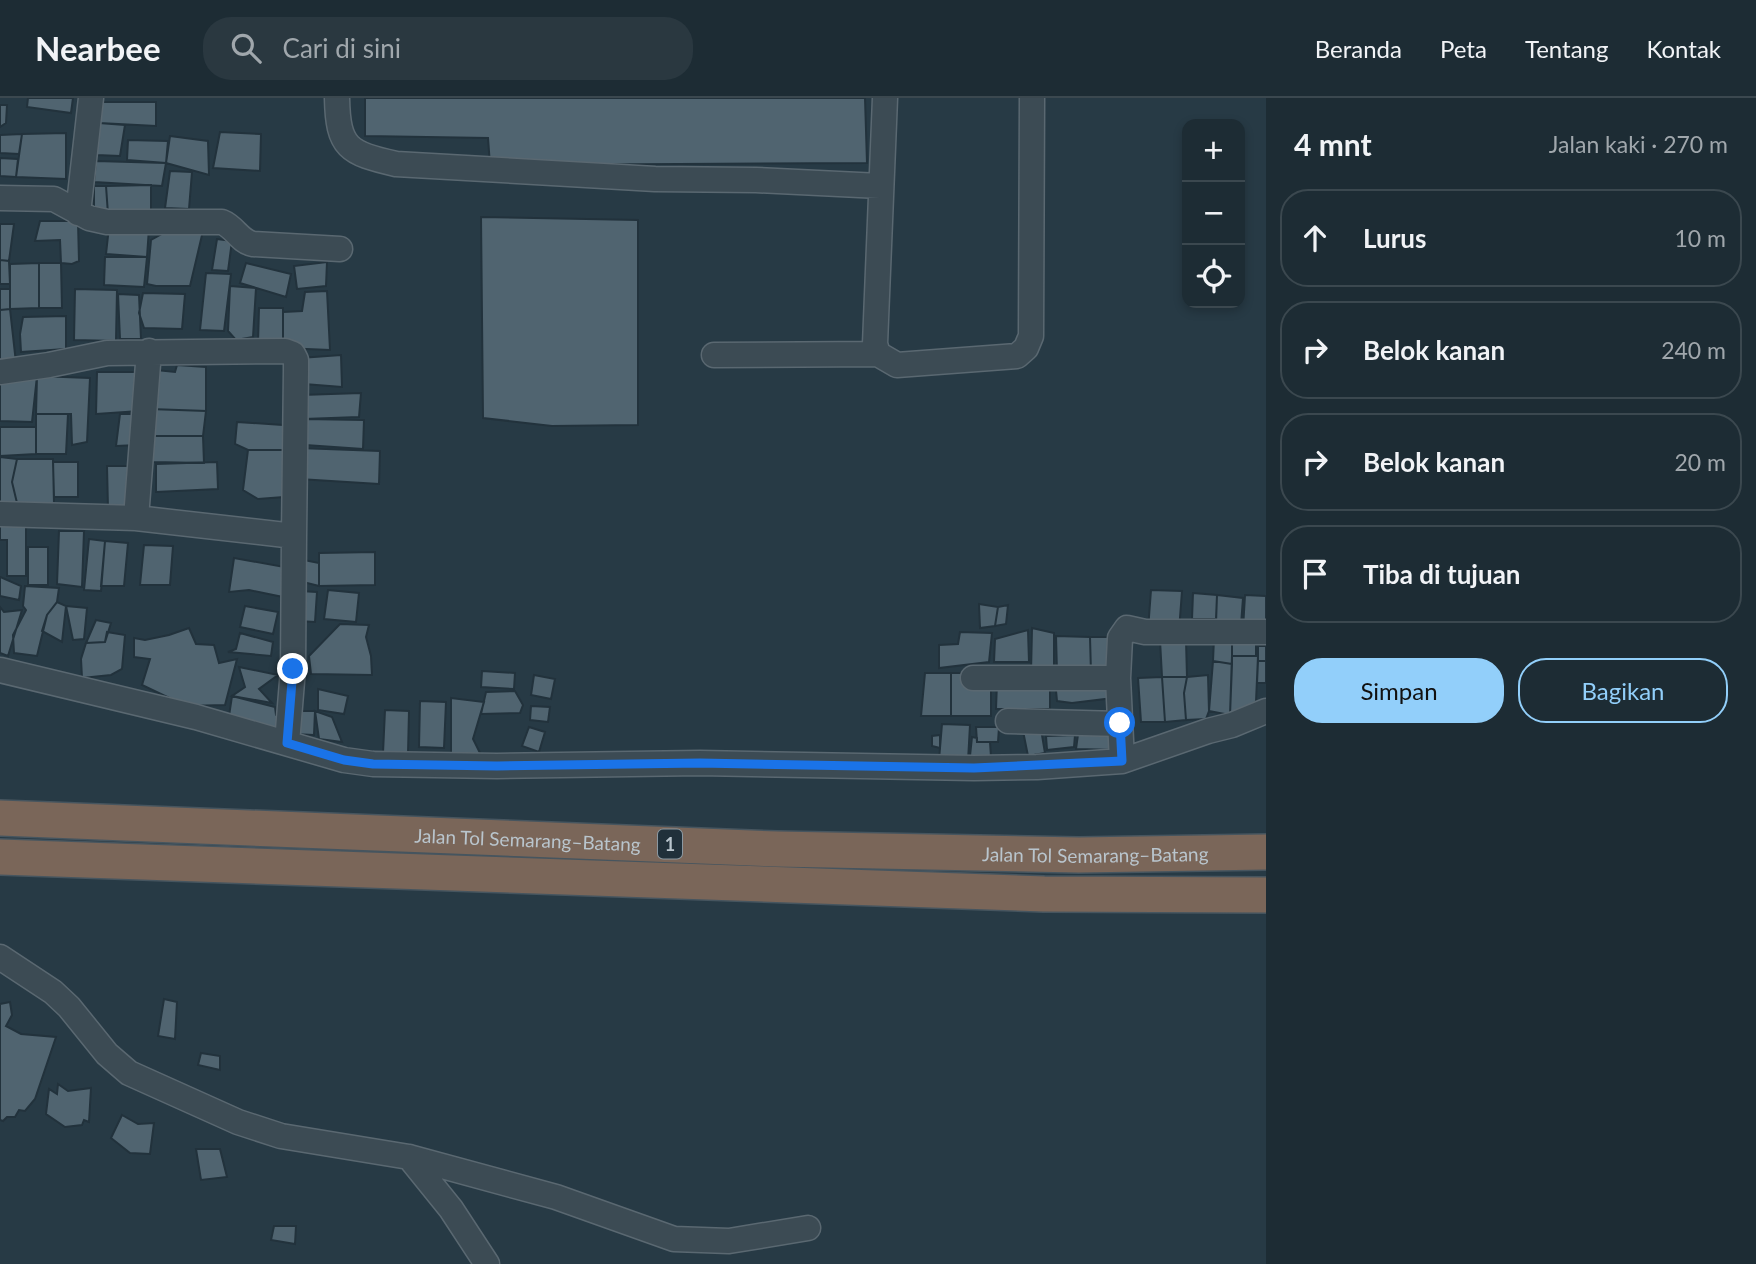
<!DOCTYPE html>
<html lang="id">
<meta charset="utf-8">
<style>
body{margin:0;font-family:Lato,sans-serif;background:#2a3840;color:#f1f3f6}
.controls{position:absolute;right:21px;top:21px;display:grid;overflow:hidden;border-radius:14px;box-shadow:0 4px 10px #0003}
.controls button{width:63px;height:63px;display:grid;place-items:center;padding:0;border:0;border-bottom:2px solid #3b484f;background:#1d2c34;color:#f1f3f6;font:35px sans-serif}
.stop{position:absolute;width:21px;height:21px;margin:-16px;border:5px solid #1a73e8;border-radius:50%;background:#fff}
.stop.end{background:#1a73e8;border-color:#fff;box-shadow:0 2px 7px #0008}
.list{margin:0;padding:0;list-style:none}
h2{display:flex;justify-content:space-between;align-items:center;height:91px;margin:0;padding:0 28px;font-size:30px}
h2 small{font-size:23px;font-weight:400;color:#a0a7ac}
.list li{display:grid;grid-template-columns:46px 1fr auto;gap:21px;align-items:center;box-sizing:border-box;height:98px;margin:0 14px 14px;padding:0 14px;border:2px solid #3b484f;border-radius:28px}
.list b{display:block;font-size:26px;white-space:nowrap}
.list em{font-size:23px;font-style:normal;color:#a0a7ac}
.actions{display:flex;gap:14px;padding:21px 28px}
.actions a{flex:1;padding:16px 0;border:2px solid #92cffa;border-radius:28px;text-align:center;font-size:24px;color:#92cffa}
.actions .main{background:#92cffa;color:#111}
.icon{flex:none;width:38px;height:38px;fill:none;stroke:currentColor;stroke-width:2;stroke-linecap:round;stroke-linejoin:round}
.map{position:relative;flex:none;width:1266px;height:1166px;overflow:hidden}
header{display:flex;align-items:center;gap:42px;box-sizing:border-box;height:98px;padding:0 35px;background:#1d2c34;border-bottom:2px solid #3b484f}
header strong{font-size:33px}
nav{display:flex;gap:38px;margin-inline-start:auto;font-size:24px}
.search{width:490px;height:63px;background:#2a3840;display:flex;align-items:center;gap:18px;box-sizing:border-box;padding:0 24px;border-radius:28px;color:#a0a7ac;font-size:26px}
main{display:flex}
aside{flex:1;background:#1d2c34}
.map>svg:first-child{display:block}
.building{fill:#506470;stroke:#22323c;stroke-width:2}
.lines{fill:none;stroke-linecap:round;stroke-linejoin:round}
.minor-casing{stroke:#5a6871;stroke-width:27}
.highway-casing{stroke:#46555f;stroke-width:38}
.minor{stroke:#3c4b54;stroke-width:24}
.highway{stroke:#7a6659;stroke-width:35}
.route{stroke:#1a73e8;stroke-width:9}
.labels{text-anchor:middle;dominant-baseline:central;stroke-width:5;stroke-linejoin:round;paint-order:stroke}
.shield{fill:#20303a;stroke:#8b98a1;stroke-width:2}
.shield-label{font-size:18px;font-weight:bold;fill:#b9c5cd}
.street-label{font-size:19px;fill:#b9c5cd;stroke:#20303a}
</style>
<header>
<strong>Nearbee</strong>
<div class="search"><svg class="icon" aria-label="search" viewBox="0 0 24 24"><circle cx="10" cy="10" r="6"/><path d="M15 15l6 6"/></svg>Cari di sini</div>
<nav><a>Beranda</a><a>Peta</a><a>Tentang</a><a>Kontak</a></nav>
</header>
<main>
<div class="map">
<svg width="1266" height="1166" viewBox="0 0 1266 1166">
<rect width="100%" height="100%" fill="#273a45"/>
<path class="building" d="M28 0H73L71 15 27 9Z
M365 0H865L867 65 490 67 488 40 365 38Z
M99 4H156V28L99 25Z
M0 7H7L6 25 0 29Z
M99 25 125 27 120 58 96 57Z
M220 34 261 36 260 73 213 70Z
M66 35V81L16 79 22 36Z
M22 36 19 56 0 55V37Z
M170 38 208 43 209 77 166 65Z
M128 42 168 43 166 65 127 62Z
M0 60 18 61 16 79 0 78Z
M96 63 166 65 162 88 94 84Z
M170 73 192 74 189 111 165 110Z
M151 87V118L108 116 106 88Z
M94 88H106L108 116 94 113Z
M481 119 638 122V327L552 328 483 320Z
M40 123H78L79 163 72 166 61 165 60 142 35 143Z
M0 126H14L9 163 0 162Z
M109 129 149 130 147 159 106 156Z
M169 132 203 133 190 188H156L147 186 151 142Z
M217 141 232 143 228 173 212 172Z
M105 159H147L144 189 104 187Z
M0 162 9 163 10 186H0Z
M327 164 326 188 297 191 294 168Z
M39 165H61L62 210H39Z
M39 165V210L10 211V166Z
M246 165 291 176 286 199 240 185Z
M206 175 231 176 224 233 200 232Z
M230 188 256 190 253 239 236 242 228 233Z
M0 191H10V211L0 212Z
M75 191 117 192 116 243 74 242Z
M327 193 330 252 283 250V214L302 213 305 194Z
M143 195 185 196 182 231 144 230 139 215Z
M118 196 139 197 141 241H120Z
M259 210H283V250L258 245Z
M10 211 16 265 0 267V212Z
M66 218V251L21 254 20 236 23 219Z
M341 257 342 289 304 286 300 260Z
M177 267 206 269V313L150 311 156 272 175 274Z
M97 274H141L140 313 96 316Z
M37 278 90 280 87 344 72 347 71 316H36Z
M37 278 32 324 0 323V281Z
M361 295 359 319 304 321 301 297Z
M150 311 206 313 203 338H151Z
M36 316H68L66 356H36Z
M120 316H138V347L116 348Z
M304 321 364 322 363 351 305 347Z
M237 324 283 327 286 352H248L235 346Z
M0 329H36V356L0 358Z
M151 338H203L204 365 152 364Z
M299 350 380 353 379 386 299 381Z
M248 352H286L284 399 258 401 243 392Z
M0 359 17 361 12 384 17 405 0 404Z
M17 361H53L54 406 17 405 12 384Z
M53 364H78V399H54Z
M217 364 218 391 156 394V366Z
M107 368H134L132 411H108Z
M0 425H26V478H7V442H0Z
M59 433H84L82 489 57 486Z
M89 441 105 443 101 493 84 492Z
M105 443 128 445 124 488H101Z
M144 447 173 448 170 487H140Z
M28 449H48V487H28Z
M375 454V487L319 488V455Z
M234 460 290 470 283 499 249 492 229 494Z
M299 461 319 465V488L299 483Z
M0 479 21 488 19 502 0 498Z
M25 488 59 490 57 504 47 517 37 558 14 555 13 537 26 512 23 508Z
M328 492 359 495 356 524 324 521Z
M1151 492 1182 493 1179 533 1148 532Z
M300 493 317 494 315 524 298 523Z
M1193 495 1217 497 1216 521H1192Z
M1217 497 1243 500 1241 527 1216 525Z
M1245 497 1266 498V532L1243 531Z
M57 504 66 508 62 544 42 533 47 517Z
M979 506 998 509 995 528 980 530Z
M1008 507 1006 526 995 528 998 509Z
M66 508 87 510 84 541 73 542Z
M245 508 278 514 273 536 240 529Z
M0 509 4 514 22 512 8 558 0 555Z
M96 522 111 525 105 544 86 545Z
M340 526 369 527 366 539 371 558 372 577 311 576 309 558Z
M189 530 196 546 214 547 219 565 237 561 225 607 186 608 142 587 150 561 134 559V540L145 542 169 537Z
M1032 530 1054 535V575H1031Z
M1028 532 1029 564H994L995 541Z
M107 534 125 537 122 571 111 577 82 580 81 561 86 545 105 544Z
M960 534 992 535 989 564 939 570V547L958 546Z
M240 535 273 544 271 558 228 554 236 551Z
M1232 536 1256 537V558H1232Z
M1056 538 1090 539 1091 575H1057Z
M1090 539H1113L1116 575H1091Z
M1214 540H1232V566L1213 563Z
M1160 542H1186L1187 579H1162Z
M1258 548H1266V563H1258Z
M1232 558H1258L1256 604 1230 617Z
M1213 563 1232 566 1230 617 1209 613Z
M1258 563H1266V585H1257Z
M239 569 278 577 259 591 272 605 232 598 245 589Z
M482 573 515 575 514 591 481 589Z
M925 575H951V618H921Z
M951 575H970L991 584V618H951Z
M534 577 555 581 551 601 531 597Z
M1208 577 1209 613 1206 621 1186 622 1184 595 1187 579Z
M1162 579 1165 624H1141L1138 580Z
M1162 579H1187L1184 595 1186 622 1165 624Z
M1112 581 1113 600 1072 605 1057 603 1055 582Z
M997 584H1050V611H996Z
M318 591 348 598 344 616 318 612Z
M515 593 523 607 520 615 481 616 486 594Z
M232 598 275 609 276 617 282 618 283 638 229 618Z
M451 600 484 604 473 641 482 659 451 657Z
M420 603 446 604 444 650 419 649Z
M531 608 550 609 548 624 530 622Z
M385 612 409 613 408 656 383 655Z
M296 613H315L314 637 293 636Z
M315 613 332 619 342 644 319 641Z
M942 626 970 627 968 663 939 662Z
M529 629 545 634 539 654 522 648Z
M976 629H999L998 644H977Z
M1079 629 1115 633 1118 652 1076 651Z
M1041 631 1045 655 1028 658 1023 633Z
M940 637V650L932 648V638Z
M1075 637 1074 649 1047 652 1046 638Z
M972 639 977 640V644H990L991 659 970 658Z
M164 901 177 904 175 941 158 938Z
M10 904 12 917 6 928 21 936 56 939 35 1001 25 1013 19 1012 15 1019H7L3 1023 0 1022V906Z
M201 955 220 958V972L198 967Z
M58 986 68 993 91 990 89 1024 84 1022 82 1027 65 1029 46 1016 49 991 57 996Z
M122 1017 138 1026 154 1025 150 1056 130 1055 111 1040Z
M196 1051H220L227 1079 201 1082Z
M274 1128H296L295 1146 271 1142Z"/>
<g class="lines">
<g class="minor-casing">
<path id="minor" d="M337 0C338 50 348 55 396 66L655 81 756 82 880 88
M885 0 875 246 878 256 897 267 1017 258 1026 250 1031 238 1032 0
M0 100 54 101 89 120 107 124H222C235 129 239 143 253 146L340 151
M78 115 91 0
M714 257 878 256
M0 274 49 267 107 255 285 253 293 256 296 262V273L294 438 136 420 0 416
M136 420 149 253
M0 572 196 619 344 662 373 666 497 668 700 665 974 670 1037 669 1122 663 1208 633 1232 627 1266 613
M973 580H1118
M1008 623 1120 626
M287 645 293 571 294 438
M1122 663 1118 580 1120 540 1127 530 1145 534H1266
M0 859 53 894 69 909 107 956 129 975 238 1024 281 1038 409 1059 556 1099 674 1141 729 1143 808 1130
M409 1059 451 1111 487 1166"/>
</g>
<g class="highway-casing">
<g id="highway">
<path id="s1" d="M0 720 777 751 1079 757 1266 754"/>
<path d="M0 759 1044 796 1266 797"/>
</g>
</g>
<use href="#minor" class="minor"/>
<use href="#highway" class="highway"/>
</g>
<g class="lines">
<path class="route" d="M293 571 287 645 344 662 373 666 497 668 700 665 974 670 1122 663 1120 625"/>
</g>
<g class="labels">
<rect class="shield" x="658" y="731.5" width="24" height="29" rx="5"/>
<g class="shield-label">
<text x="670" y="746">1</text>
</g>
<g class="street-label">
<text stroke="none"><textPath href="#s1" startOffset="528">Jalan Tol Semarang–Batang</textPath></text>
<text stroke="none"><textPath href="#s1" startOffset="1096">Jalan Tol Semarang–Batang</textPath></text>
</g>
</g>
</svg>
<div class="controls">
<button>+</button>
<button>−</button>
<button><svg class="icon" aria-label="locate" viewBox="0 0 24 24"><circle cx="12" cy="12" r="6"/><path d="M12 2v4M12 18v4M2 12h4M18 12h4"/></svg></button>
</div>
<div class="stop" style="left:1120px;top:625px"></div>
<div class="stop end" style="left:293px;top:571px"></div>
</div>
<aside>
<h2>4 mnt<small>Jalan kaki · 270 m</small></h2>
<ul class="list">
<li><svg class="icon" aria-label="ahead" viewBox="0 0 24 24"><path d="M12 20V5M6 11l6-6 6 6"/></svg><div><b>Lurus</b></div><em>10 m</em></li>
<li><svg class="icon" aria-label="right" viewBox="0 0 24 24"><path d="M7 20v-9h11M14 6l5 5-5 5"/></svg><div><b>Belok kanan</b></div><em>240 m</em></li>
<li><svg class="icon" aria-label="right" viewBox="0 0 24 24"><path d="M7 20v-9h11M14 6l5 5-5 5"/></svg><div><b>Belok kanan</b></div><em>20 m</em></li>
<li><svg class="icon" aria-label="arrive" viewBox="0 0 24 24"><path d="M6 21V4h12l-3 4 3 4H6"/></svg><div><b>Tiba di tujuan</b></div></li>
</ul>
<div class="actions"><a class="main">Simpan</a><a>Bagikan</a></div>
</aside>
</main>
